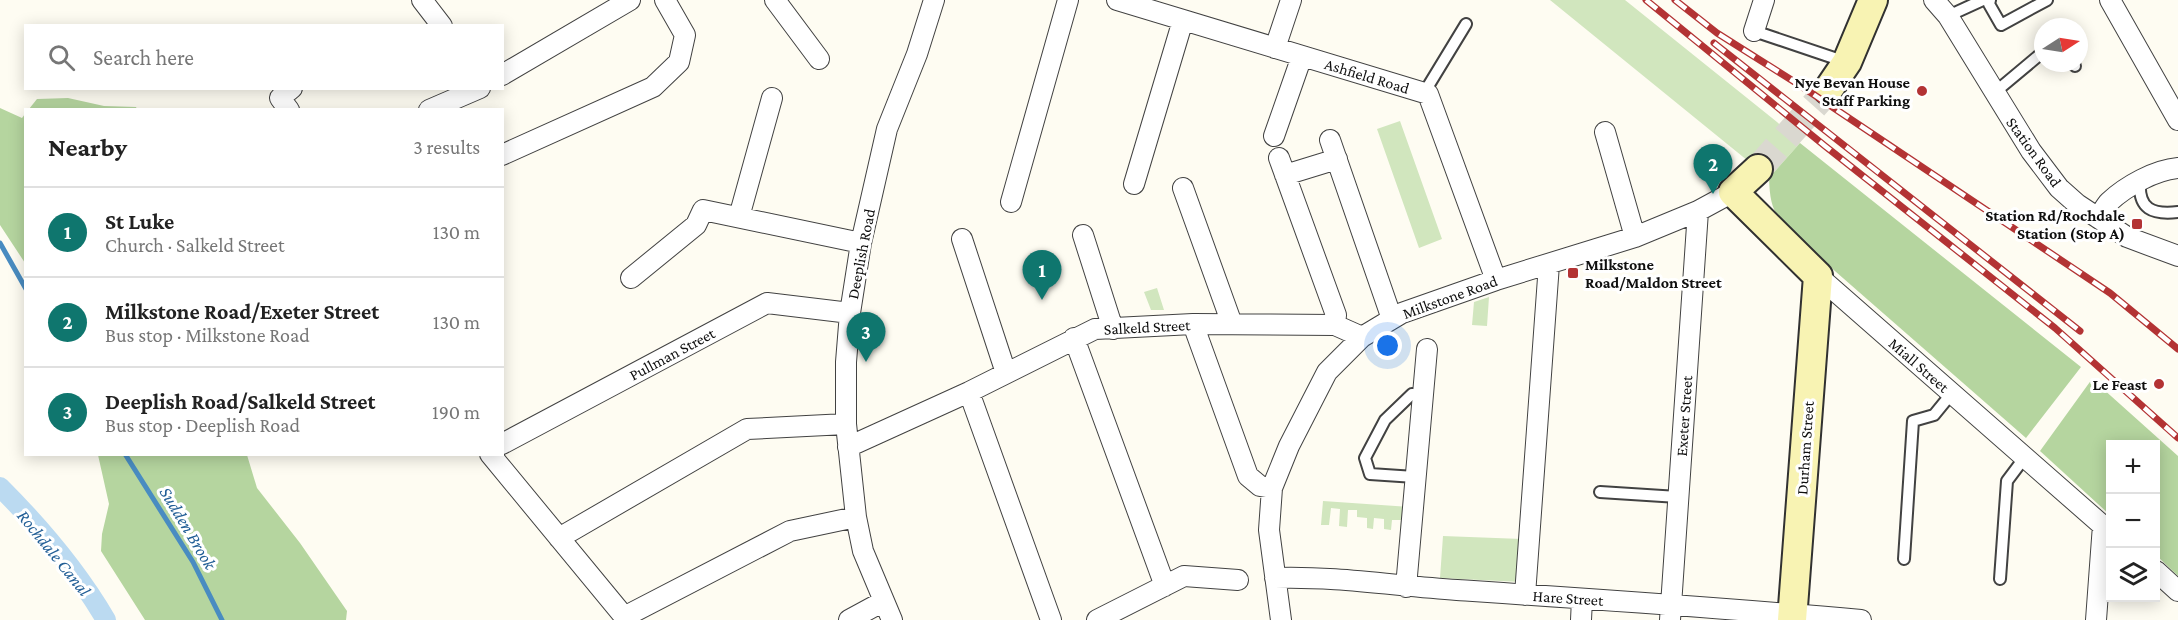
<!DOCTYPE html>
<meta charset="utf-8">
<style>
body{margin:0;font-family:"Crimson Pro",serif;background:#f6f6f6;color:#222}
.controls{position:absolute;right:18px;bottom:18px;display:grid;overflow:hidden;border-radius:0px;box-shadow:0 3px 15px #0003}
.controls button{width:54px;height:54px;display:grid;place-items:center;padding:0;border:0;border-bottom:2px solid #e0e0e0;background:#fff;color:#222;font:30px sans-serif}
.compass{position:absolute;left:2034px;top:18px;width:54px;height:54px;border-radius:50%;background:#fff;box-shadow:0 3px 15px #0003;rotate:78deg}
.you{position:absolute;left:1388px;top:346px;width:21px;height:21px;margin:-15px;border:4px solid #fff;border-radius:50%;background:#1a73e8;box-shadow:0 0 0 9px #1a73e833}
.badge{display:grid;place-items:center;width:39px;height:39px;border-radius:50%;background:#0f766e;color:#fff;font-size:20px;font-weight:700}
.pin{position:absolute;translate:-50% -50px;filter:drop-shadow(0 2px 3px #0008)}
.pin::after{content:'';position:absolute;top:32px;width:21px;height:18px;background:inherit;clip-path:polygon(0 0,100% 0,50% 100%)}
.list{margin:0;padding:0;list-style:none}
h2{display:flex;justify-content:space-between;align-items:center;height:78px;margin:0;padding:0 24px;font-size:26px}
h2 small{font-size:20px;font-weight:400;color:#767676}
.list li{display:grid;grid-template-columns:39px 1fr auto;gap:18px;align-items:center;box-sizing:border-box;height:90px;padding:0 24px;border-top:2px solid #e0e0e0}
.list b{display:block;font-size:22px;white-space:nowrap}
.list p{margin:0;font-size:20px;white-space:nowrap;color:#767676}
.list em{font-size:20px;font-style:normal;color:#767676}
.icon{flex:none;width:33px;height:33px;fill:none;stroke:currentColor;stroke-width:2;stroke-linecap:round;stroke-linejoin:round}
.map{position:relative;flex:none;width:2178px;height:620px;overflow:hidden}
.search{position:absolute;background:#fff;box-shadow:0 3px 15px #0003;left:24px;top:24px;width:480px;height:66px;display:flex;align-items:center;gap:15px;box-sizing:border-box;padding:0 21px;border-radius:0px;color:#767676;font-size:22px}
.panel{position:absolute;background:#fff;box-shadow:0 3px 15px #0003;left:24px;top:108px;width:480px;height:348px;border-radius:0px}
.map>svg:first-child{display:block}
.green{fill:#d1e6be}
.forest{fill:#b5d59f}
.lines{fill:none;stroke-linecap:round;stroke-linejoin:round}
.stream{stroke:#498cc1;stroke-width:5}
.canal{stroke:#bbdaf1;stroke-width:20}
.secondary-tunnel{stroke:#dad8d0;stroke-width:28;stroke-dasharray:28 14;stroke-linecap:butt}
.service-casing{stroke:#424242;stroke-width:14}
.minor-casing{stroke:#424242;stroke-width:22}
.secondary-casing{stroke:#313131;stroke-width:32}
.service{stroke:#fff;stroke-width:10}
.minor{stroke:#fff;stroke-width:20}
.secondary{stroke:#f8f3b3;stroke-width:28}
.rail-casing{stroke:#b33334;stroke-width:7}
.rail{stroke:#fff;stroke-width:4.5;stroke-dasharray:14;stroke-linecap:butt}
.poi-dot{fill:#b33334;stroke:#fff;stroke-width:2}
.labels{text-anchor:middle;dominant-baseline:central;stroke-width:6;stroke-linejoin:round;paint-order:stroke}
.street-label{font-size:16px;fill:#0f0f0f;stroke:#fff}
.poi-label{font-size:16px;font-weight:bold;fill:#0f0f0f;stroke:#fff;text-anchor:end}
.water-label{font-size:18px;font-style:italic;fill:#235f96;stroke:#fff}
</style>
<div class="map">
<svg width="2178" height="620" viewBox="0 0 2178 620">
<rect width="100%" height="100%" fill="#fefcf2"/>
<path class="green" d="M1550 0H1625L1777 122 1800 143 1769 178Z
M1400 121 1442 239 1419 248 1377 129Z
M1157 288 1164 310H1151L1144 292Z
M1489 297 1487 326 1472 325 1474 302Z
M1323 501 1410 507 1408 531H1400L1401 520H1392L1391 530 1384 529V519L1374 518 1373 529 1367 528V518L1357 517V510H1348L1347 527 1339 526 1340 509 1331 508 1329 525H1321Z
M1443 536 1522 539 1521 582 1440 578Z"/>
<path class="forest" d="M68 98 104 106 136 107 137 109H29L37 99Z
M0 108 22 118 25 114V263L0 225Z
M1800 143 2081 367 2026 438 1788 230C1772 212 1770 202 1769 178Z
M2092 379 2178 456V576L2156 555V444H2110V515L2040 451Z
M98 455H247L257 488 300 543 347 611 346 620H145L101 551 102 534 109 504Z"/>
<g class="lines">
<path class="stream" d="M0 243 26 289
M125 454 193 562 222 620"/>
<path class="canal" d="M0 487C39 526 78 572 106 620"/>
<path class="secondary-tunnel" d="M1758 169 1828 90"/>
<g class="service-casing">
<path id="service" d="M1990 0 1989 4 2001 25 2047 0
M1948 16 1983 0
M1754 31 1846 62
M2072 63 2075 66
M1424 93 1466 24
M1994 93 2043 52
M2140 181C2138 209 2152 215 2178 212
M1415 477 1370 474 1365 458 1385 420 1412 394 1423 395
M1600 492 1678 497
M1904 559 1913 421 1934 415 1952 393
M2000 579 2007 481 2025 457"/>
</g>
<g class="minor-casing">
<path id="minor" d="M422 0 442 26
M775 0 819 59
M1117 0 1428 94 1496 280
M1934 0 1948 16 2031 151 2059 188 2077 204 2127 237 2178 256
M2110 0 2178 120
M1754 31 1764 0
M1275 48 1291 0
M502 75 630 0
M289 110 280 98 292 88
M429 110 480 88
M1605 132 1635 237
M1274 136 1302 56
M1330 140 1392 319
M502 155 653 87 679 62 685 35 665 0
M1279 158 1336 315 1335 325
M1285 175 1337 159
M1134 184 1183 20
M1183 188 1232 324
M1011 202 1068 0
M739 217 772 98
M2098 218C2102 213 2105 206 2109 202 2126 186 2155 170 2178 168
M1083 235 1113 329
M962 239 1006 373
M1818 276 2110 532
M631 278 696 225 703 210 861 243
M1193 324 1248 476 1260 486 1272 488
M1074 338 1165 586
M969 392 1051 620
M502 444 767 303 850 313
M848 447 969 392 1095 329 1193 324 1335 325 1362 337
M490 454 627 620
M559 538 747 429 846 424
M2156 571 2178 591
M1275 578C1335 576 1396 586 1457 590 1591 599 1726 608 1861 620
M1406 587 1427 349
M1525 595 1549 264
M624 617 790 531 856 517
M849 620 884 601
M892 620 863 551 856 517 846 424V362L850 313 861 243 887 129 917 54 934 0
M1097 620 1184 576 1238 580
M1281 620 1269 530 1272 488 1289 446 1327 372 1362 337 1402 313 1496 280 1635 237 1698 211 1733 192
M1581 620 1582 599
M1670 620 1698 211
M2096 620 2103 525"/>
</g>
<g class="secondary-casing">
<path id="secondary" d="M1828 90 1847 62 1873 0
M1758 169 1733 192 1818 276 1792 620"/>
</g>
<use href="#service" class="service"/>
<use href="#minor" class="minor"/>
<use href="#secondary" class="secondary"/>
<g class="rail-casing">
<path id="rail" d="M1646 0 1825 146 2055 328 2178 438
M1675 0 1717 33 1801 86 2110 293 2178 349
M1714 43 2080 331"/>
</g>
<use href="#rail" class="rail"/>
</g>
<g class="poi-dot">
<circle cx="1922" cy="91" r="6"/>
<rect x="2131" y="218" width="12" height="12" rx="3"/>
<rect x="1567" y="267" width="12" height="12" rx="3"/>
<circle cx="2159" cy="384" r="6"/>
</g>
<g class="labels">
<g class="street-label">
<text transform="translate(1367 76) rotate(17)">Ashfield Road</text>
<text transform="translate(2034 152) rotate(54)">Station Road</text>
<text transform="translate(861 254) rotate(-79)">Deeplish Road</text>
<text transform="translate(1450 297) rotate(-20)">Milkstone Road</text>
<text transform="translate(1147 327) rotate(-3)">Salkeld Street</text>
<text transform="translate(672 354) rotate(-28)">Pullman Street</text>
<text transform="translate(1919 365) rotate(41)">Miall Street</text>
<text transform="translate(1684 416) rotate(-86)">Exeter Street</text>
<text transform="translate(1805 448) rotate(-86)">Durham Street</text>
<text transform="translate(1568 598) rotate(4)">Hare Street</text>
</g>
<g class="poi-label">
<text x="1910" y="82">Nye Bevan House<tspan x="1910" dy="18">Staff Parking</tspan></text>
<text x="2125" y="215">Station Rd/Rochdale<tspan x="2125" dy="18">Station (Stop A)</tspan></text>
<text x="1585" y="264" text-anchor="start">Milkstone<tspan x="1585" dy="18">Road/Maldon Street</tspan></text>
<text x="2147" y="384">Le Feast</text>
</g>
<g class="water-label">
<text transform="translate(188 528) rotate(59)">Sudden Brook</text>
<text transform="translate(54 553) rotate(51)">Rochdale Canal</text>
</g>
</g>
</svg>
<div class="controls">
<button>+</button>
<button>−</button>
<button><svg class="icon" aria-label="layers" viewBox="0 0 24 24"><path d="M12 4l9 5-9 5-9-5zM3 14l9 5 9-5"/></svg></button>
</div>
<svg class="compass" viewBox="-18 -18 36 36"><path d="M0-13l5 13h-10z" fill="#e53935"/><path d="M0 13l5-13h-10z" fill="#767676"/></svg>
<div class="you"></div>
<div class="pin badge" style="left:1042px;top:300px">1</div>
<div class="pin badge" style="left:1713px;top:194px">2</div>
<div class="pin badge" style="left:866px;top:362px">3</div>
<div class="search"><svg class="icon" aria-label="search" viewBox="0 0 24 24"><circle cx="10" cy="10" r="6"/><path d="M15 15l6 6"/></svg>Search here</div>
<section class="panel">
<h2>Nearby<small>3 results</small></h2>
<ul class="list">
<li><span class="badge">1</span><div><b>St Luke</b><p>Church · Salkeld Street</p></div><em>130 m</em></li>
<li><span class="badge">2</span><div><b>Milkstone Road/Exeter Street</b><p>Bus stop · Milkstone Road</p></div><em>130 m</em></li>
<li><span class="badge">3</span><div><b>Deeplish Road/Salkeld Street</b><p>Bus stop · Deeplish Road</p></div><em>190 m</em></li>
</ul>
</section>
</div>
